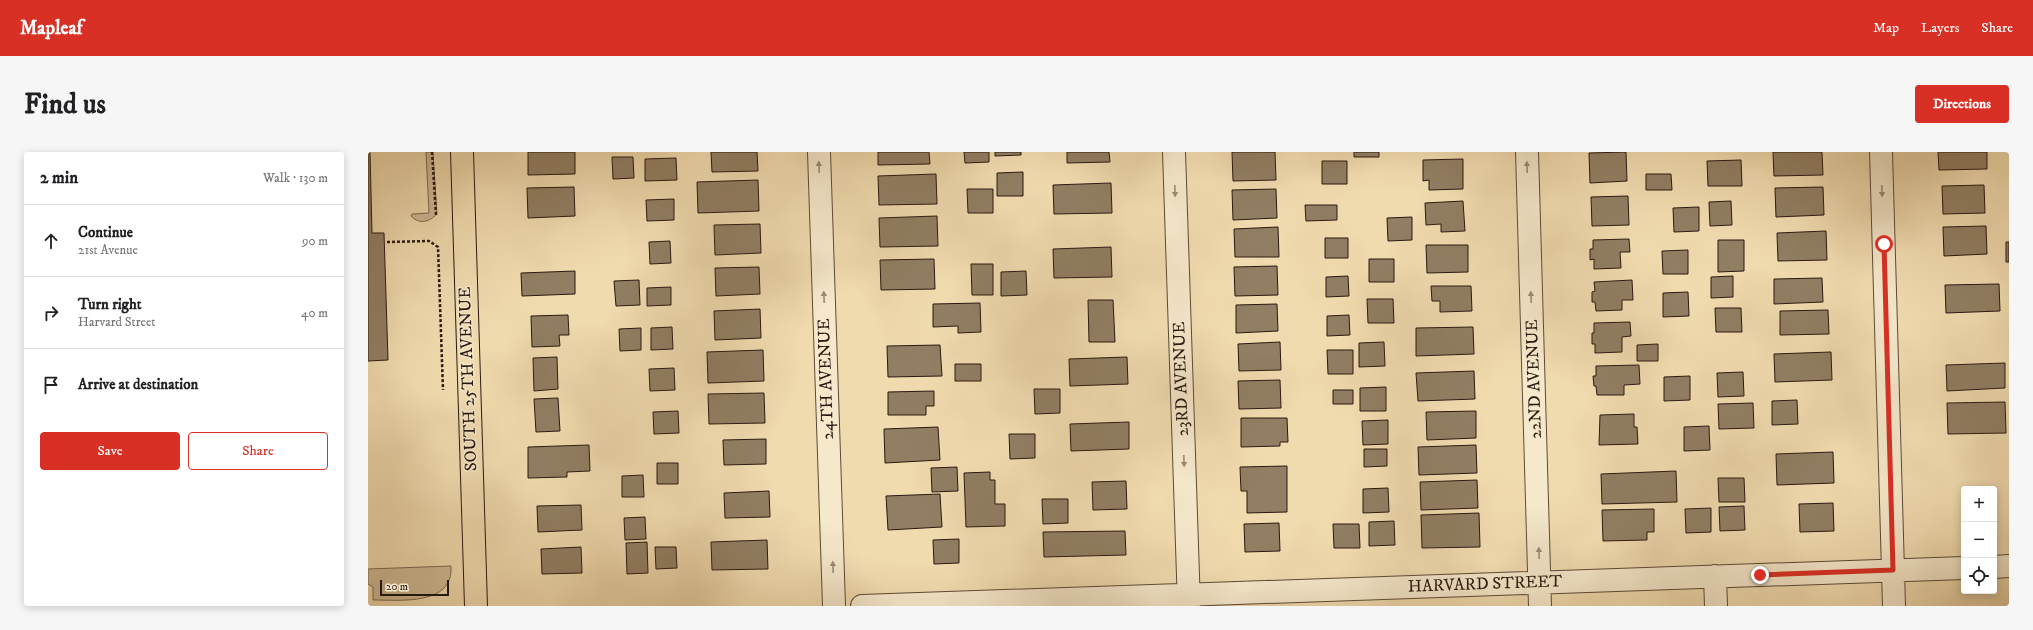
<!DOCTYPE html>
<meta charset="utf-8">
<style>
body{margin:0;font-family:"IM FELL DW Pica",serif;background:#f6f6f6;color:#202124}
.controls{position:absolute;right:12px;bottom:12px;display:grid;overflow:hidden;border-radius:4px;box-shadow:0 2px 10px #0003}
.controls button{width:36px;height:36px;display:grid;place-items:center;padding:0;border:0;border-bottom:1px solid #e0e0e0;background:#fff;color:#202124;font:20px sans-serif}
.scale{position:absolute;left:12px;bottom:10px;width:69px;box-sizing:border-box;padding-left:4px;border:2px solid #2a1911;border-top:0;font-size:11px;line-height:14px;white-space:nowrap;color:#2a1911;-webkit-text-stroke:3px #f5e8cb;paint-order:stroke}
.stop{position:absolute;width:12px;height:12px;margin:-9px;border:3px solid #d93025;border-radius:50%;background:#fff}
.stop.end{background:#d93025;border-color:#fff;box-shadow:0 1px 4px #0008}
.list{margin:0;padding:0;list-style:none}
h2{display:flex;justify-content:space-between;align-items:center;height:52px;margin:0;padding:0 16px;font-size:17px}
h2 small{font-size:13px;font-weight:400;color:#757577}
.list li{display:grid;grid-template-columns:26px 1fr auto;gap:12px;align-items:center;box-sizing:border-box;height:72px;padding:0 16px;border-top:1px solid #e0e0e0}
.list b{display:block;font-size:15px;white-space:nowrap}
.list p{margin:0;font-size:13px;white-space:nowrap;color:#757577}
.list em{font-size:13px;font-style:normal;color:#757577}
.actions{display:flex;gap:8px;padding:12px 16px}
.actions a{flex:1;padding:9px 0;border:1px solid #d93025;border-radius:4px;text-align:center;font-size:14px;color:#d93025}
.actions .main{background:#d93025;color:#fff}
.icon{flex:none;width:22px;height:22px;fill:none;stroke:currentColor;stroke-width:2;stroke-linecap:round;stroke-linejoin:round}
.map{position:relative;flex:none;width:1641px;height:454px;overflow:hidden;border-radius:4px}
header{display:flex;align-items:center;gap:24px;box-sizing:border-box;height:56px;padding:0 20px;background:#d93025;color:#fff}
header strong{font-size:19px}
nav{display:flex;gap:22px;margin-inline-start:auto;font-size:14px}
.intro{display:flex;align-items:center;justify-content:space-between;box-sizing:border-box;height:96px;padding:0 24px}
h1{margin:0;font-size:28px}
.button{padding:10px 18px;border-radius:4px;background:#d93025;color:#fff;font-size:14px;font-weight:700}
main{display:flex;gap:24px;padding:0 24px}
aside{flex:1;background:#fff;border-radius:4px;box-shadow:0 2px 10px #0003}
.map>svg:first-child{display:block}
.green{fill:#ceba94;stroke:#7c6a52}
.building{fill:#917e63;stroke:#2a1911}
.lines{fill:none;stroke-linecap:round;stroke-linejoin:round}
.minor-casing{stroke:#5c4a38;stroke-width:24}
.major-casing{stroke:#2a1911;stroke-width:24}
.path{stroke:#2a1911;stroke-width:2.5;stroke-dasharray:3 2;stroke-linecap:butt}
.minor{stroke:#f5e8cb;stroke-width:22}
.major{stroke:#f0dbaf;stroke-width:22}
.oneway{fill:#9a8b77}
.route{stroke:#d93025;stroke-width:5}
.labels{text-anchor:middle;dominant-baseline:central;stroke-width:3;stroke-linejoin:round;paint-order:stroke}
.street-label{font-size:17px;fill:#2a1911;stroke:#f5e8cb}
</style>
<header>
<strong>Mapleaf</strong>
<nav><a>Map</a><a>Layers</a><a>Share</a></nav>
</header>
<div class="intro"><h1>Find us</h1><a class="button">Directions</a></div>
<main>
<aside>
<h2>2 min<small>Walk · 130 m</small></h2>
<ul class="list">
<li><svg class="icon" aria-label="ahead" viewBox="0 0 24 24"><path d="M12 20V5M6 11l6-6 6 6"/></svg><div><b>Continue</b><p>21st Avenue</p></div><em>90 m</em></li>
<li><svg class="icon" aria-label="right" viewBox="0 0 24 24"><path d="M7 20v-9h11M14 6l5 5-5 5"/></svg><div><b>Turn right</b><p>Harvard Street</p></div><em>40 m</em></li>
<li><svg class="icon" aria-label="arrive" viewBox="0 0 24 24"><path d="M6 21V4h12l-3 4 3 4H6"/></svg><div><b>Arrive at destination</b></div></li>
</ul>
<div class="actions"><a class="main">Save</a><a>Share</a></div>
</aside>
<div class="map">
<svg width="1641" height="454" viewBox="0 0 1641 454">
<rect width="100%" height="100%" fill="#f0dbaf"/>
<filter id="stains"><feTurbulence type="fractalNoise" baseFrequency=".005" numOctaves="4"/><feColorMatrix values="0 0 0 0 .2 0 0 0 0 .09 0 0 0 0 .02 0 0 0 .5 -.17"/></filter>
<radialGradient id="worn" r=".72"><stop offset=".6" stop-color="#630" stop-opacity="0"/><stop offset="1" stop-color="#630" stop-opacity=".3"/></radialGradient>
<path class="green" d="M58 0H65L69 62C61 70 52 73 43 64L44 62 61 61Z
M83 414C86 454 32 448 5 448V435L0 432V417Z"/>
<path class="building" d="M0 0H2L4 81H16L20 208 0 209Z
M160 0H207V22L160 23Z
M343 0H389L390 19 344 20Z
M510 0H561L562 12 510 13Z
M596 0H621V10L597 11Z
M627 0H653V3L627 4Z
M699 0H741L742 10 699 11Z
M864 0H907L908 28 865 29Z
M986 0H1011V5H986Z
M1258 0 1259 29 1222 31 1221 1Z
M1405 0H1454L1455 23 1406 24Z
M1570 0H1619V17L1571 18Z
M244 5H265L266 26 245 27Z
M308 6 309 28 277 29V7Z
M1095 7V37L1061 38V28L1055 29V8Z
M1373 8 1374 34H1340L1339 9Z
M954 9H979V32H954Z
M655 20V44H629V21Z
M568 22 569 52 511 53 510 24Z
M1278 22H1303L1304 38H1278Z
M390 28 391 59 330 61 329 30Z
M743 31 744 61 686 62 685 33Z
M1616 33 1617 61 1575 62 1574 34Z
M206 35 207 64 160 66 159 36Z
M1455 35 1456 63 1408 65 1407 36Z
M599 37H625V61H600Z
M908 37 909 66 865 68 864 38Z
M1260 44 1261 73 1224 74 1223 45Z
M306 47V68L279 69 278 48Z
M1095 49 1097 79 1073 80V72L1058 73 1057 51Z
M1363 49 1364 73 1342 74 1341 50Z
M937 53H969V68L938 69Z
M1331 55V79L1306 80 1305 56Z
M569 64 570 94 512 95 511 66Z
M1044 65V88L1020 89 1019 66Z
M392 72 393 101 347 103 346 73Z
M1618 74 1619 102 1576 104 1575 75Z
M910 75 911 105H867L866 77Z
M1458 79 1459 108 1410 109 1409 81Z
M957 86H980V106H957Z
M1261 87 1262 100H1252L1253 116 1226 117V107L1222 108V97H1225V88Z
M1350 88H1376V119L1350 120Z
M302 89 303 111 282 112 281 90Z
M1638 90H1641V110H1638Z
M1058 93H1100V120L1059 121Z
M743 95 744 125 686 126 685 97Z
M1320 98V122H1295L1294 99Z
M566 107 567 137 513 138 512 108Z
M1001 107H1026V130H1001Z
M603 112H625V143H604Z
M909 114 910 143 867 144 866 115Z
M391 115 392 142 348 144 347 116Z
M207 119V142L154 144 153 121Z
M658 119 659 143 633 144V120Z
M980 124 981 144 958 145V125Z
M1365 124V145L1343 146V125Z
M1454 126 1455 150 1406 152V127Z
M271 128 272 153 248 154 246 129Z
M1264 128 1265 148H1254V158L1228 159 1227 150H1224V140L1227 139 1226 130Z
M1631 132 1632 159 1578 161 1577 133Z
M1063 134H1103L1104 159 1072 160V149H1064Z
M303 135V153L279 154V136Z
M1320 140 1321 164 1295 165V141Z
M999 147H1025L1026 171H1000Z
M720 148H745L747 190H721Z
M612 151 613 180 590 181V174L565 175V152Z
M909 152 910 179 868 181V153Z
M1347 156H1373L1374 180H1348Z
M392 157 393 186 347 188 346 159Z
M1460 158 1461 182 1412 183V159Z
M200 163 201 183H191L192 194 164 195 163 164Z
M981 163 982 183 959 184V164Z
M1262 170 1263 184 1254 185V200L1227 201V192H1224V181H1226V171Z
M304 175 305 197 283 198V176Z
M1105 175 1106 202 1048 204V176Z
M273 176V198L252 199 251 177Z
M912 190 913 218 871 219 870 192Z
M1016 190 1017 214 991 215V191Z
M1290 192V209H1269V193Z
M572 193 574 224 520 225 519 194Z
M395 198 396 229 340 231 339 200Z
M959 198H985V222H960Z
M1463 200 1464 228 1407 230 1406 202Z
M189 205 190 237 166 239 165 206Z
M759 205 760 232 702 234 701 207Z
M1637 211V236L1579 239 1578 213Z
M587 212H613V229H587Z
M1271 213 1272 232 1256 233V243H1229L1228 234H1226L1225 224H1228V214Z
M306 216 307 238 282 239 281 217Z
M1106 219 1107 247 1050 249 1048 221Z
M1375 220 1376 244 1350 245 1349 221Z
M1322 224V248L1296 249V225Z
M912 228 913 256 871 257 870 229Z
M1018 235V259H992V236Z
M666 237H692V261L667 262Z
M965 238H985V252H965Z
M566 239V254H558V263H520V240Z
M396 241 397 271 341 272 340 242Z
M190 246 192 279 168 280 166 247Z
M1429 248 1430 272 1404 273V249Z
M1637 250 1638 281 1580 282 1579 251Z
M1385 251 1386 276 1351 277 1350 252Z
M310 259 311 281 286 282 285 260Z
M1108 259V286L1059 288 1058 260Z
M1266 262V275H1269L1270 292 1231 293 1232 263Z
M873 266H919L920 290H912V294L873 295Z
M1020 268V292L995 293 994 269Z
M761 270V297L703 299 702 272Z
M1341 274 1342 298 1316 299V275Z
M570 275 572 308 517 311 516 277Z
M641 282H667V306L642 307Z
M398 287V312L356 313 355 288Z
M221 293 222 319 199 320V325L160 326V295Z
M1108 293 1109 321 1051 323 1050 295Z
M996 297H1019V314L996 315Z
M1465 300 1466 331 1409 333 1408 302Z
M289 311H310V332H289Z
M919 314V360L879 361V339H873L872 315Z
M589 315 590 339 564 340 563 316Z
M1308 319 1309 350 1234 352 1233 322Z
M622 320V328H627V352H637V374L598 375 596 321Z
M275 323 276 345H254V324Z
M1350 326H1376L1377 350H1351Z
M1109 328 1110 356 1053 358 1052 330Z
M758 329 759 357 725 358 724 330Z
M1020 336 1021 360 995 361V337Z
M401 339 402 365 357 366 356 341Z
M572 342 574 375 520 378 518 344Z
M674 347H700V371L675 372Z
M1465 351 1466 379 1432 380 1431 352Z
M213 353 214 378 170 380 169 354Z
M1376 354 1377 378 1352 379 1351 355Z
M1343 356V380L1318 381 1317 357Z
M1286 357V380H1279V388L1235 389 1234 358Z
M1111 361 1112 395 1054 396 1053 363Z
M277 365 278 387 257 388 256 366Z
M1026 369 1027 393 1001 394V370Z
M911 371 912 399 877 400 876 372Z
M965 372H991L992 396H966Z
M757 379 758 403 676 405 675 380Z
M591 387V411L566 412 565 388Z
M399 388 400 417 344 418 343 390Z
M279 390 280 421 259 422 258 391Z
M213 395 214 421 174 422 173 397Z
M287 395H308L309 416 288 417Z"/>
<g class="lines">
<g class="minor-casing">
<path id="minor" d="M451 0 466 454
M806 0 821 454
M1159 0 1172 454
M1513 0 1526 454
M1626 415 1641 414
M1347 424 1348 454
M494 454 1596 416"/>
</g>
<g class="major-casing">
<path id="major" d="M94 0 108 454"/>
</g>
<path class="path" d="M64 0 68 63
M19 90 61 89 70 95 75 238"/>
<use href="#minor" class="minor"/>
<use href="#major" class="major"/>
</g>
<defs><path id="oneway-solid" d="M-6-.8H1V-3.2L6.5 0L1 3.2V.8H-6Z"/></defs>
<g class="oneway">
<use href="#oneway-solid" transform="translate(451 15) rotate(-92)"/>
<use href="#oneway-solid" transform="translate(1159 15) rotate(-92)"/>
<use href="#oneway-solid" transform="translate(807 39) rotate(88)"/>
<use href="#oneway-solid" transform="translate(1514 39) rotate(88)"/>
<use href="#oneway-solid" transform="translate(456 145) rotate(-92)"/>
<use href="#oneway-solid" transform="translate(1163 145) rotate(-92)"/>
<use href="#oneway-solid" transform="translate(816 309) rotate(88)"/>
<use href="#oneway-solid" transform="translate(1171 401) rotate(-92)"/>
<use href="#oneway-solid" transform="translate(465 415) rotate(-92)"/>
</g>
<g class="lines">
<path class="route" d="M1392 423 1525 418 1516 92"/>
</g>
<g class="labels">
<g class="street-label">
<text transform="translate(100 227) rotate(-92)">SOUTH 25TH AVENUE</text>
<text transform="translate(458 227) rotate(-92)">24TH AVENUE</text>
<text transform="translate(813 227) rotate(-92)">23RD AVENUE</text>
<text transform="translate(1166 227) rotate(-92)">22ND AVENUE</text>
<text transform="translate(1117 432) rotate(-2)">HARVARD STREET</text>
</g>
</g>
<rect width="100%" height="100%" filter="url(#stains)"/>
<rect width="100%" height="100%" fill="url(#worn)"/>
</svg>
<div class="controls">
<button>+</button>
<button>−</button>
<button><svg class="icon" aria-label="locate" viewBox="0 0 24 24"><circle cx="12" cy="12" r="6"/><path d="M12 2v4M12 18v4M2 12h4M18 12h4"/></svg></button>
</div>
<div class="scale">20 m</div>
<div class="stop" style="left:1516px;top:92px"></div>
<div class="stop end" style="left:1392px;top:423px"></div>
</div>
</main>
